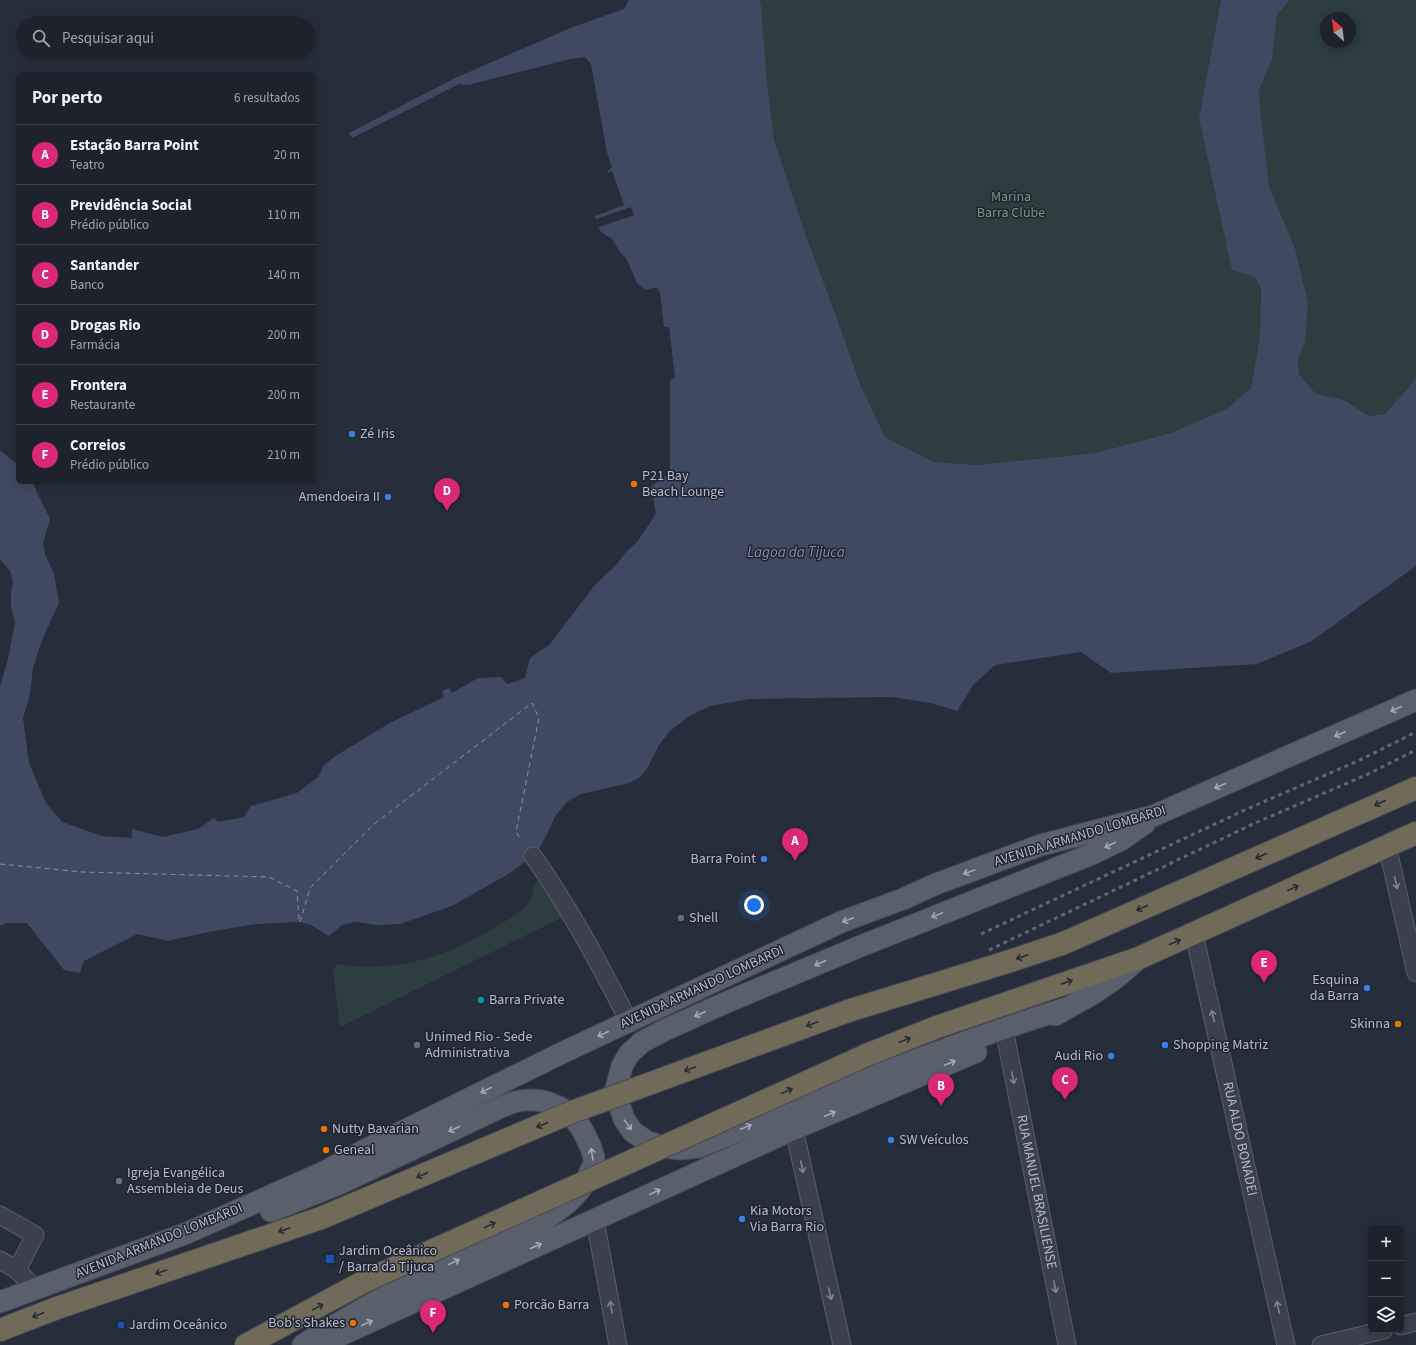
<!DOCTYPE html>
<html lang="pt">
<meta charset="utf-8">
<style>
body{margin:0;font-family:"Source Sans 3",sans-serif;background:#2a2f38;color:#f1f3f6}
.controls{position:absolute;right:12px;bottom:12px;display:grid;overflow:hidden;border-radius:6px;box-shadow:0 2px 10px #0003}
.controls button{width:36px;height:36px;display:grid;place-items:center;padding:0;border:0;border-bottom:1px solid #3b3f48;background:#1d222c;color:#f1f3f6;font:20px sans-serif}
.compass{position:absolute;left:1320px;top:12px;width:36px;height:36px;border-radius:50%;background:#1d222c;box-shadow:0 2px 10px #0003;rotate:332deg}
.you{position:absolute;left:754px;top:905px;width:14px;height:14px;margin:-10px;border:3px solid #fff;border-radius:50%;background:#1a73e8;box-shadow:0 0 0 6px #1a73e833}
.badge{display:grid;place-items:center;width:26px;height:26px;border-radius:50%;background:#db2777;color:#fff;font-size:13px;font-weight:700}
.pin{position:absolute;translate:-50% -33px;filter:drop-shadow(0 1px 2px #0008)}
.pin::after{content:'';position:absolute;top:21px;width:14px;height:12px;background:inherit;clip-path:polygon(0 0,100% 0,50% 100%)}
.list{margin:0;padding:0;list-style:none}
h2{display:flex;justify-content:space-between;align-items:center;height:52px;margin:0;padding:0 16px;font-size:17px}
h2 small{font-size:13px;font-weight:400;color:#a0a4a9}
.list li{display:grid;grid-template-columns:26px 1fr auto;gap:12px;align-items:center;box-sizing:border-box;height:60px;padding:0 16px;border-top:1px solid #3b3f48}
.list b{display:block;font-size:15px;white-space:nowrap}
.list p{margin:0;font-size:13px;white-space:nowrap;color:#a0a4a9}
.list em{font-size:13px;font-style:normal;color:#a0a4a9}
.icon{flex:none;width:22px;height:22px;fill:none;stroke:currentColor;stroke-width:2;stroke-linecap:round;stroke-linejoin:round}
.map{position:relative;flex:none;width:1416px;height:1345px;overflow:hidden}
.search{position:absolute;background:#1d222c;box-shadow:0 2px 10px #0003;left:16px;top:16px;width:300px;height:44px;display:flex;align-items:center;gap:10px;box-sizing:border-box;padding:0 14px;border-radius:22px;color:#a0a4a9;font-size:15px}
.panel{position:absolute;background:#1d222c;box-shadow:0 2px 10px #0003;left:16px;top:72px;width:300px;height:412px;border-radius:6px}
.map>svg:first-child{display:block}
.green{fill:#2d3e40;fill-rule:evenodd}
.water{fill:#3f4a62}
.pier{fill:#272e3b}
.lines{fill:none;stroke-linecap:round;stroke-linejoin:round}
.ferry{stroke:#828faa;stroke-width:1;stroke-dasharray:5 4;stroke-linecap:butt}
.minor-casing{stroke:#595e6a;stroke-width:19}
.major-casing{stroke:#444955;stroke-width:23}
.highway-casing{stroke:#464b57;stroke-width:24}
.minor{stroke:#3b404c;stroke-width:17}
.major{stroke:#595f6b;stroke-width:21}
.highway{stroke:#716a59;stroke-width:22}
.rail{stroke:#5f6674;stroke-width:3;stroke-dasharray:4 4;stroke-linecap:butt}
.highway-bridge-casing{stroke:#464b57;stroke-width:24;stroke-linecap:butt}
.highway-bridge{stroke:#716a59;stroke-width:22}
.oneway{stroke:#a3a9b5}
.oneway2{stroke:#282c35}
.oneway3{stroke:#7f8490}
.shop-dot{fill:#3f7fe0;stroke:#202531;stroke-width:1.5}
.food-dot{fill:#e8710a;stroke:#202531;stroke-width:1.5}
.service-dot{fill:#5c6f8a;stroke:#202531;stroke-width:1.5}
.culture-dot{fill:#0f9aa8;stroke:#202531;stroke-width:1.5}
.worship-dot{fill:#6b7280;stroke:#202531;stroke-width:1.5}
.transit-dot{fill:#1a4fb4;stroke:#202531;stroke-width:1.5}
.labels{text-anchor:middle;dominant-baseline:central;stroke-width:3;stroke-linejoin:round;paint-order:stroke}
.park-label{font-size:14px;fill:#70957d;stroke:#202531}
.poi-label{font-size:14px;fill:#b6bbc7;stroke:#202531;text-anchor:start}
.street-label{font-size:14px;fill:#b6bbc7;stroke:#202531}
.water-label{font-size:15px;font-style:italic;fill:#828faa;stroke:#202531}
</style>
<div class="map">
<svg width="1416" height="1345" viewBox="0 0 1416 1345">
<rect width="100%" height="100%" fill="#272e3b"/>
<path class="green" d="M760 0H1221L1199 118 1254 276 1261 288 1260 336 1251 388 1226 409 1171 433 1095 453 976 465 934 462 885 437 861 386 831 302 806 236 774 140 767 82 761 6Z
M1290 0H1416V379L1385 414 1369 416 1344 400 1316 394 1299 374 1298 360 1305 342 1278 211 1269 186 1261 117 1259 90 1272 60 1277 15ZM1326 18H1350V42H1326Z
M540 879 565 916 340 1027 333 970 336 965C341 964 346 965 351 966 362 967 374 967 385 966 435 962 477 940 518 913 524 909 530 904 532 897 534 889 532 884 540 879Z"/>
<path class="water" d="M629 0H760L761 6 767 82 774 140 806 236 831 302 861 386 885 437 934 462 976 465 1095 453 1171 433 1226 409 1251 388 1260 336 1261 288 1254 276 1232 270 1199 118 1221 0H1290L1277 15 1272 60 1259 90 1261 117 1269 186 1295 249 1308 303 1305 342 1298 360 1299 374 1316 394 1344 400 1369 416 1385 414 1416 379V566L1310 642 1257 664 1111 673 1081 652 995 665 974 684 957 711 931 703 891 697 750 699 710 706 688 717 670 731 659 745 647 769 639 778 629 783 581 794 567 802 556 815 544 840 535 855 505 876 452 906 400 924 377 925 356 922 342 925 329 936 311 925 300 922 255 924 203 933 168 941 137 934 84 961 80 973 64 970 27 923H6L0 926V687L8 659 15 623 11 607V592L13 583 10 571 0 559V450L18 465V482H33L37 493 50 519 43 543 45 554 54 574 59 603 42 640 33 668 30 694 23 718 29 763 46 803 62 822 102 836 132 838V829L163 837 198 829 214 818 218 822 244 817 251 806 297 793 318 777 324 765 337 755 390 723 444 697 442 691 449 688 452 693 478 678 501 677 507 684 517 681 525 678 530 658 549 645 595 585 617 564 626 552 637 542 656 514 651 486 670 474V380L675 377 669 327H664L660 293 657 287 646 290 637 283 626 258 620 252 612 239 600 231 595 216 624 205 612 171 607 173 612 166 607 153 591 64 585 57 570 59 468 85 459 84 352 138 349 133 455 78 573 27 624 9Z"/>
<path class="pier" d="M631 207 634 215 599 227 596 219Z"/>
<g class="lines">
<path class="ferry" d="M0 864 82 872 269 877 297 891 299 919
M300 922 310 888 373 825 532 703 539 718 516 832 522 841"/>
<g class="minor-casing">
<g id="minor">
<path d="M1387 845 1416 973"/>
<path d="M533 856C570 908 600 964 629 1022"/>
<path id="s1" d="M1194 934 1286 1345"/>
<path id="s2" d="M1006 1039 1067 1345"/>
<path d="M794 1129 842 1345"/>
<path d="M0 1215 35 1235 17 1270"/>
<path d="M595 1220 618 1345"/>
<path d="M0 1260 17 1270 35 1289"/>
<path d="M1401 1326 1416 1322"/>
<path d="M1321 1345 1384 1330"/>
</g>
</g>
<g class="major-casing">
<path id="major" d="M1067 1008C941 1047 820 1097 699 1147L680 1149 664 1147 648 1142 633 1132 624 1119 619 1104 616 1089 622 1066 629 1054 642 1042 665 1030 727 1002 856 948 1092 854 1121 840 1145 823
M1055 1015 1091 995 1116 978 1138 959
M271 1211 339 1184 501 1107C507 1105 513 1102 519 1101 548 1096 574 1110 586 1137 590 1145 595 1155 594 1164 593 1166 591 1170 590 1172 582 1193 565 1206 547 1218L394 1291 330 1328 303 1345
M0 1302 187 1233 326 1171 371 1147 568 1050 841 922 903 899 936 884 1041 845 1153 816 1416 700
M319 1345 794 1129 976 1052"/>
</g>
<g class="highway-casing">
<path id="highway" d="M848 1011 1004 963 1064 943 1416 788
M869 1054 937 1027 1139 958 1416 833
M0 1330 57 1308 321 1218
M246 1345 365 1281"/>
</g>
<use href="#minor" class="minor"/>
<use href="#major" class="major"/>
<use href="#highway" class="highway"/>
<path class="rail" d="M981 934 1247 809 1360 760 1416 732
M989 950 1253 824 1366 775 1416 750"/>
<g class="highway-bridge-casing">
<path id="highway-bridge" d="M321 1218 572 1112 848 1011
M365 1281 869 1054"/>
</g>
<use href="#highway-bridge" class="highway-bridge"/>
</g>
<defs><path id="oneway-shaft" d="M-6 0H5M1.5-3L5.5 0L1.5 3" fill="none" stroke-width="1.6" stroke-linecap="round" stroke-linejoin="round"/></defs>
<g class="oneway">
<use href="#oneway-shaft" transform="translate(1396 709) rotate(156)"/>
<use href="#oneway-shaft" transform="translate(1340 734) rotate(156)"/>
<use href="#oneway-shaft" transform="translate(1220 786) rotate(156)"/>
<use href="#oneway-shaft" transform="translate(1110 845) rotate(153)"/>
<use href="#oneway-shaft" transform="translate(969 872) rotate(160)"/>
<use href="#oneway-shaft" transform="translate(937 915) rotate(158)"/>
<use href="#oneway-shaft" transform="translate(848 920) rotate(159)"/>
<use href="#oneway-shaft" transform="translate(820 963) rotate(157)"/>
<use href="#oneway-shaft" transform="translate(700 1014) rotate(156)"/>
<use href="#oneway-shaft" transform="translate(603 1034) rotate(155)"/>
<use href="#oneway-shaft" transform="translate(950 1063) rotate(-23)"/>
<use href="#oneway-shaft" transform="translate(486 1090) rotate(154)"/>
<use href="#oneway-shaft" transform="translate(830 1114) rotate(-23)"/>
<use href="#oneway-shaft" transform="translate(628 1125) rotate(55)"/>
<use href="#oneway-shaft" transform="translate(746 1127) rotate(-22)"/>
<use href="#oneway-shaft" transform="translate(454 1129) rotate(155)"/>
<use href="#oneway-shaft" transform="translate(592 1154) rotate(-99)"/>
<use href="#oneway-shaft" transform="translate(655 1192) rotate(-25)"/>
<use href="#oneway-shaft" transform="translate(536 1246) rotate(-24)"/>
<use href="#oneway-shaft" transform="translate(454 1262) rotate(-26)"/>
<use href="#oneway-shaft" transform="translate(367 1323) rotate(-25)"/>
</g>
<g class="oneway2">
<use href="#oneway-shaft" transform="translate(1380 803) rotate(156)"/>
<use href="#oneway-shaft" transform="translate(1261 856) rotate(156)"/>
<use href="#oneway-shaft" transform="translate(1293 888) rotate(-25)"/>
<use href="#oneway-shaft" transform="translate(1142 908) rotate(156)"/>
<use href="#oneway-shaft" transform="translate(1175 942) rotate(-24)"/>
<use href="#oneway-shaft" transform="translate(1022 957) rotate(161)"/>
<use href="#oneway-shaft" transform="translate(1067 982) rotate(-19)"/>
<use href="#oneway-shaft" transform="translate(812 1024) rotate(160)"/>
<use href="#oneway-shaft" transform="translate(905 1040) rotate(-22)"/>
<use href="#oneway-shaft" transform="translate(690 1069) rotate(160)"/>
<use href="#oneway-shaft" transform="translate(787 1091) rotate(-24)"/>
<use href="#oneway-shaft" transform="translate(542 1125) rotate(157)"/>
<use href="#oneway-shaft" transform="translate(422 1175) rotate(157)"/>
<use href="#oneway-shaft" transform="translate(490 1225) rotate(-24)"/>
<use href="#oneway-shaft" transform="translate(284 1230) rotate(161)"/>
<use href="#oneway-shaft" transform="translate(161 1272) rotate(161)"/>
<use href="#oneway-shaft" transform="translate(318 1307) rotate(-28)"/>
<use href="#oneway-shaft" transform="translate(38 1315) rotate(159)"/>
</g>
<g class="oneway3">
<use href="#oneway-shaft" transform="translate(1396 883) rotate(77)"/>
<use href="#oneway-shaft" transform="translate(1213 1016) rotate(-103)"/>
<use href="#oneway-shaft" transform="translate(1013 1078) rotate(79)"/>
<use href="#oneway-shaft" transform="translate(802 1167) rotate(78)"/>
<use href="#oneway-shaft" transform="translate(1055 1287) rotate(79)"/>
<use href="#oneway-shaft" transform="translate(830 1294) rotate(78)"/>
<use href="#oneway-shaft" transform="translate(611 1307) rotate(-100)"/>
<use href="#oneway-shaft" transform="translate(1278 1307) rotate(-103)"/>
</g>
<g class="shop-dot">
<circle cx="352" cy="434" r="4"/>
<circle cx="388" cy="497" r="4"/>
<circle cx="764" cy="859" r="4"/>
<circle cx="1367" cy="988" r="4"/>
<circle cx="1165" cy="1045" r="4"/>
<circle cx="1111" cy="1056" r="4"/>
<circle cx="891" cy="1140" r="4"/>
<circle cx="742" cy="1219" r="4"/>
</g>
<g class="food-dot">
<circle cx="634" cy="484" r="4"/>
<circle cx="1398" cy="1024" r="4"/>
<circle cx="324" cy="1129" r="4"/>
<circle cx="326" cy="1150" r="4"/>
<circle cx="506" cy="1305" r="4"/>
<circle cx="353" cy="1323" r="4"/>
</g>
<g class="service-dot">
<circle cx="681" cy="918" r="4"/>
<circle cx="417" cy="1045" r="4"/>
</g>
<circle class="culture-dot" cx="481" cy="1000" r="4"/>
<circle class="worship-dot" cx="119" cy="1181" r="4"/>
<g class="transit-dot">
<rect x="325" y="1254" width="10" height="10" rx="2"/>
<rect x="117" y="1321" width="8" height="8" rx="2"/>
</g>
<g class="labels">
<g class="park-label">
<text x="1011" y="197">Marina<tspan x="1011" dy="16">Barra Clube</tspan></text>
</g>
<g class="poi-label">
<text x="360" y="434">Zé Iris</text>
<text x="642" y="476">P21 Bay<tspan x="642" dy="16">Beach Lounge</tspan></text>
<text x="380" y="497" text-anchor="end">Amendoeira II</text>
<text x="756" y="859" text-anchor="end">Barra Point</text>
<text x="689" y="918">Shell</text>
<text x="1359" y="980" text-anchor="end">Esquina<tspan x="1359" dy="16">da Barra</tspan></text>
<text x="489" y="1000">Barra Private</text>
<text x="1390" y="1024" text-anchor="end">Skinna</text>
<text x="425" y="1037">Unimed Rio - Sede<tspan x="425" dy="16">Administrativa</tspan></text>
<text x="1173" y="1045">Shopping Matriz</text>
<text x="1103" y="1056" text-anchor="end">Audi Rio</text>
<text x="332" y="1129">Nutty Bavarian</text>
<text x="899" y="1140">SW Veículos</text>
<text x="334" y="1150">Geneal</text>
<text x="127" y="1173">Igreja Evangélica<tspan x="127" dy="16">Assembleia de Deus</tspan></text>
<text x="750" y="1211">Kia Motors<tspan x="750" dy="16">Via Barra Rio</tspan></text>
<text x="339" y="1251">Jardim Oceânico<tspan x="339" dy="16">/ Barra da Tijuca</tspan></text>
<text x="514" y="1305">Porcão Barra</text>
<text x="345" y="1323" text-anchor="end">Bob's Shakes</text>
<text x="129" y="1325">Jardim Oceânico</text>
</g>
<g class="street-label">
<text transform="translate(1080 836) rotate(-17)">AVENIDA ARMANDO LOMBARDI</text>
<text transform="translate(702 987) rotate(-25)">AVENIDA ARMANDO LOMBARDI</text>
<text stroke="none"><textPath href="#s1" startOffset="210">RUA ALDO BONADEI</textPath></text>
<text stroke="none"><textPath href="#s2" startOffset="156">RUA MANUEL BRASILIENSE</textPath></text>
<text transform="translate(159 1241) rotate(-22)">AVENIDA ARMANDO LOMBARDI</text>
</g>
<g class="water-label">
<text x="796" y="552">Lagoa da Tijuca</text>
</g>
</g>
</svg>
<div class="controls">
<button>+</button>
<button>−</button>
<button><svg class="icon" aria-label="layers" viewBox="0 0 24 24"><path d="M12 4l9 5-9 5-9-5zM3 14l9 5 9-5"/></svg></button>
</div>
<svg class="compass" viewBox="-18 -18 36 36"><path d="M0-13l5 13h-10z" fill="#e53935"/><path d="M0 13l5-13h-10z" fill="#a0a4a9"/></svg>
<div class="you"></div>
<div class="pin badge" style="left:795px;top:861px">A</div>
<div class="pin badge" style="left:941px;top:1106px">B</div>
<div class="pin badge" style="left:1065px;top:1100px">C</div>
<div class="pin badge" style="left:447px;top:511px">D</div>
<div class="pin badge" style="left:1264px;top:983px">E</div>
<div class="pin badge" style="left:433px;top:1333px">F</div>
<div class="search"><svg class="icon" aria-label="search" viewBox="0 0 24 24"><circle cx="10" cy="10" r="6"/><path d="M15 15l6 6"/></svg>Pesquisar aqui</div>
<section class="panel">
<h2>Por perto<small>6 resultados</small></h2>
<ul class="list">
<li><span class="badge">A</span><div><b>Estação Barra Point</b><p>Teatro</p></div><em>20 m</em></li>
<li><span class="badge">B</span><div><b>Previdência Social</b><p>Prédio público</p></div><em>110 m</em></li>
<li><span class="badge">C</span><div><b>Santander</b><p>Banco</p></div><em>140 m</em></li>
<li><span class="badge">D</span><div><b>Drogas Rio</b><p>Farmácia</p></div><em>200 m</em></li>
<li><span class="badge">E</span><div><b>Frontera</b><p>Restaurante</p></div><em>200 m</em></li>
<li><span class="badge">F</span><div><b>Correios</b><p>Prédio público</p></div><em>210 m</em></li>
</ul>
</section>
</div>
